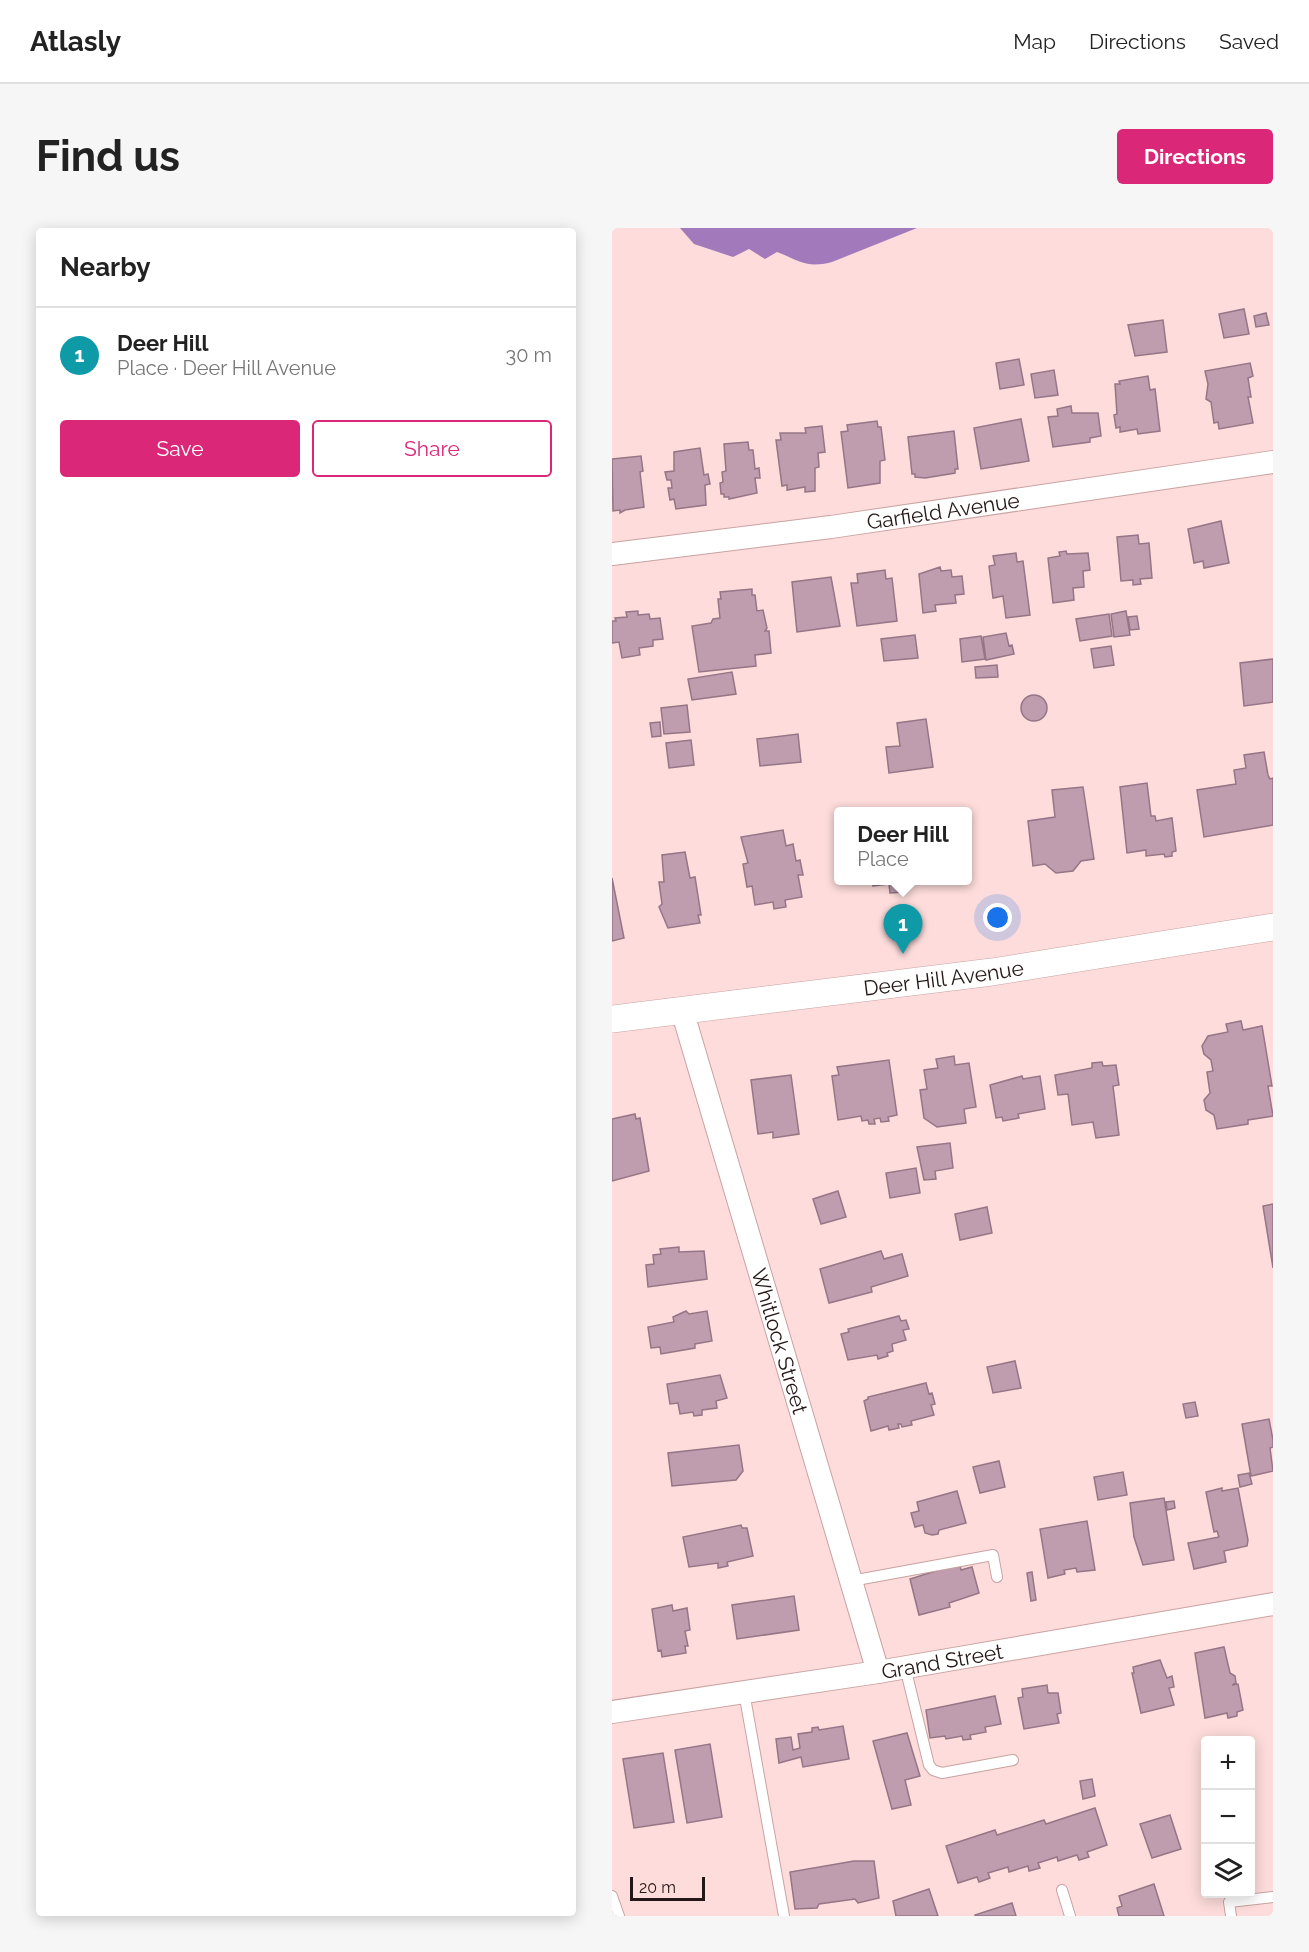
<!DOCTYPE html>
<meta charset="utf-8">
<style>
body{margin:0;font-family:Raleway,sans-serif;background:#f6f6f6;color:#222}
.controls{position:absolute;right:18px;bottom:18px;display:grid;overflow:hidden;border-radius:6px;box-shadow:0 3px 15px #0003}
.controls button{width:54px;height:54px;display:grid;place-items:center;padding:0;border:0;border-bottom:2px solid #e0e0e0;background:#fff;color:#222;font:30px sans-serif}
.scale{position:absolute;left:18px;bottom:15px;width:75px;box-sizing:border-box;padding-left:6px;border:3px solid #251717;border-top:0;font-size:16px;line-height:21px;white-space:nowrap;color:#251717;-webkit-text-stroke:4px #fddcdb;paint-order:stroke}
.you{position:absolute;left:386px;top:690px;width:21px;height:21px;margin:-15px;border:4px solid #fff;border-radius:50%;background:#1a73e8;box-shadow:0 0 0 9px #1a73e833}
.badge{display:grid;place-items:center;width:39px;height:39px;border-radius:50%;background:#db2777;color:#fff;font-size:20px;font-weight:700}
.pin{position:absolute;translate:-50% -50px;filter:drop-shadow(0 2px 3px #0008)}
.pin::after{content:'';position:absolute;top:32px;width:21px;height:18px;background:inherit;clip-path:polygon(0 0,100% 0,50% 100%)}
.popup{position:absolute;left:222px;top:579px;width:138px;height:78px;box-sizing:border-box;display:grid;place-content:center;border-radius:6px;background:#fff;filter:drop-shadow(0 2px 4px #0005);font-size:20px;white-space:nowrap;color:#767676}
.popup b{font-size:22px;color:#222}
.popup::after{content:'';position:absolute;left:50%;top:100%;margin-left:-12px;border:12px solid transparent;border-top-color:#fff}
.list{margin:0;padding:0;list-style:none}
h2{display:flex;justify-content:space-between;align-items:center;height:78px;margin:0;padding:0 24px;font-size:26px}
h2 small{font-size:20px;font-weight:400;color:#767676}
.list li{display:grid;grid-template-columns:39px 1fr auto;gap:18px;align-items:center;box-sizing:border-box;height:96px;padding:0 24px;border-top:2px solid #e0e0e0}
.list b{display:block;font-size:22px;white-space:nowrap}
.list p{margin:0;font-size:20px;white-space:nowrap;color:#767676}
.list em{font-size:20px;font-style:normal;color:#767676}
.actions{display:flex;gap:12px;padding:18px 24px}
.actions a{flex:1;padding:14px 0;border:2px solid #db2777;border-radius:6px;text-align:center;font-size:21px;color:#db2777}
.actions .main{background:#db2777;color:#fff}
.icon{flex:none;width:33px;height:33px;fill:none;stroke:currentColor;stroke-width:2;stroke-linecap:round;stroke-linejoin:round}
.map{position:relative;flex:none;width:661px;height:1688px;overflow:hidden;border-radius:6px}
header{display:flex;align-items:center;gap:36px;box-sizing:border-box;height:84px;padding:0 30px;background:#fff;border-bottom:2px solid #e0e0e0}
header strong{font-size:28px}
nav{display:flex;gap:33px;margin-inline-start:auto;font-size:21px}
.intro{display:flex;align-items:center;justify-content:space-between;box-sizing:border-box;height:144px;padding:0 36px}
h1{margin:0;font-size:42px}
.button{padding:15px 27px;border-radius:6px;background:#db2777;color:#fff;font-size:21px;font-weight:700}
main{display:flex;gap:36px;padding:0 36px}
aside{flex:1;background:#fff;border-radius:6px;box-shadow:0 3px 15px #0003}
.map>svg:first-child{display:block}
.water{fill:#a27abb}
.building{fill:#bf9daf;stroke:#957586;stroke-width:1.5}
.lines{fill:none;stroke-linecap:round;stroke-linejoin:round}
.service-casing{stroke:#c9a2a1;stroke-width:12}
.minor-casing{stroke:#c9a2a1;stroke-width:24}
.tertiary-casing{stroke:#c9a2a1;stroke-width:28}
.service{stroke:#fff;stroke-width:10}
.minor{stroke:#fff;stroke-width:22}
.tertiary{stroke:#fff;stroke-width:27}
.labels{text-anchor:middle;dominant-baseline:central;stroke-width:5;stroke-linejoin:round;paint-order:stroke}
.street-label{font-size:21px;fill:#251717;stroke:#fddcdb}
</style>
<header>
<strong>Atlasly</strong>
<nav><a>Map</a><a>Directions</a><a>Saved</a></nav>
</header>
<div class="intro"><h1>Find us</h1><a class="button">Directions</a></div>
<main>
<aside>
<h2>Nearby<small></small></h2>
<ul class="list">
<li><span class="badge" style="background:#0f9aa8">1</span><div><b>Deer Hill</b><p>Place · Deer Hill Avenue</p></div><em>30 m</em></li>
</ul>
<div class="actions"><a class="main">Save</a><a>Share</a></div>
</aside>
<div class="map">
<svg width="661" height="1688" viewBox="0 0 661 1688">
<rect width="100%" height="100%" fill="#fddcdb"/>
<path class="water" d="M68 0H305L220 34C193 41 187 32 165 24L153 31 137 21 121 29 82 16Z"/>
<path class="building" d="M632 81 637 106 612 110 607 86Z
M654 85 657 97 644 99 642 88Z
M551 92 555 124 523 128 516 97Z
M407 131 412 157 388 161 384 135Z
M638 135 641 148 636 150 639 169H636L641 195 607 201 606 194 602 195 599 174 594 171 596 156 593 143Z
M442 142 446 167 423 170 419 146Z
M536 148 538 162 543 161 548 203 526 206 525 201 508 204V199L504 200 502 187 505 186 503 156H508L507 153Z
M459 178 460 185H486L489 208 478 210V214L441 219 436 189 446 188 445 181Z
M409 191 417 233 369 241 362 200Z
M265 193 266 199H269L273 232 268 233V255L236 260 229 204 236 203 235 197Z
M210 198 213 224 206 225 207 239 203 240V263L193 264V259L175 262V257L170 258 164 212H169L168 205H194L193 200Z
M342 203 346 241H343V245L313 250 303 249V246H300L296 209Z
M136 214 137 222H141L143 241 147 240 148 250H143L145 265 117 271V269H112V266H109L108 255 111 254 110 244 114 243 112 216Z
M88 220 92 247 96 246 98 256 93 257 94 277 64 281 62 271 58 272 56 260H60L59 252H55L53 244 62 243V224Z
M29 228 31 243 28 244 32 279 13 282 8 285V282L1 283 0 231Z
M609 293 617 335 592 340 591 333 582 335 576 301Z
M526 307 527 316 537 315 540 350 528 351 529 356 521 357V352L509 353 505 309Z
M454 323 455 326 476 325 478 342 471 343 472 359 461 360 462 372 441 375 436 330 448 328 447 324Z
M404 325 405 334 411 333 418 387 394 390 391 368 381 370 377 338 383 337 381 328Z
M328 339 329 343 339 342 340 349 350 348 352 366 343 367 344 375 323 377 324 383 311 385 307 346Z
M273 342 274 351 280 350 285 393 245 398 239 355H246L245 346Z
M219 349 228 398 185 404 180 354Z
M140 361V367H143L145 383 151 382 155 400 153 403H157L159 425 143 427 144 438 87 444 80 398 99 395 101 391 108 390 106 371H109L108 364Z
M26 383V387L37 386 38 391 48 390 51 411 41 412V418L27 420 28 427 10 430 7 414 0 415V393H4L3 390 15 389 14 384Z
M514 383 518 407 502 409 499 386Z
M497 386 500 408 468 413 464 391Z
M525 388 527 401 518 402 516 389Z
M394 405 397 418 400 417 402 426 374 432 371 409Z
M303 407 306 430 272 433 269 411Z
M369 408 373 431 350 434 348 411Z
M499 418 502 437 482 440 479 421Z
M661 431V474L632 478 628 435Z
M385 437 386 449 364 450 363 439Z
M120 444 124 466 80 472 76 451Z
M409 480a13 13 0 1 1 26 0a13 13 0 1 1-26 0Z
M75 477 78 504 52 506 49 480Z
M314 491 321 539 277 545 274 519 288 518 285 495Z
M48 494 49 508 40 509 38 495Z
M186 506 189 534 148 538 145 511Z
M79 512 82 537 57 540 54 515Z
M652 524 656 547 658 551 661 550V597L592 609 585 562 624 556 622 542 634 540 632 527Z
M535 555 539 588H543L544 593 560 590 564 623 560 624V628L553 629 552 626 534 628V622L515 625 508 559Z
M471 559 482 631 469 633 461 643 444 645 433 636 421 638 416 593 443 589 440 562Z
M171 602 174 618 181 616 184 633 188 632 191 647H186L190 669 173 672 174 679 162 681 161 674 143 677 140 658 135 659 131 636 136 635 129 609Z
M73 624 78 650 83 649 89 687H86L88 695 56 700 47 679 50 676 47 654H52L50 627Z
M0 650 12 710 0 713Z
M260 652H308V654L291 657 292 664 278 665 277 656 261 658Z
M629 793 631 802 650 798 660 858H656L661 888 636 892V896L605 901 602 887 594 882 592 872 598 865 595 844 601 843 599 832 592 826 590 818 596 808 616 804 614 796Z
M342 828 343 837 357 835 364 879 352 881 354 895 325 899 312 890 308 862 315 861 312 842 326 840 324 831Z
M277 832 285 887 276 889 277 893 269 894 268 890 262 891 263 896H257L256 892 250 893 249 888 226 892 220 848 227 847 225 839Z
M490 834 491 838 504 837 507 857 501 858 507 907 484 910 481 894 460 897 456 866 446 867 443 847 480 840V835Z
M179 847 187 906 161 910V904L146 906 139 852Z
M410 848 411 851 428 848 433 881 406 886 407 890 391 893 390 889 384 890 378 857Z
M23 886 24 891 28 890 37 943 0 953V891Z
M338 915 341 940 323 943 324 951 312 952 305 919Z
M304 940 308 965 278 970 274 945Z
M226 963 234 989 209 996 201 971Z
M661 976V1040L651 978Z
M375 979 380 1005 348 1012 343 986Z
M67 1019V1024L92 1023 95 1051 36 1059 34 1037 42 1036 41 1027 49 1026 48 1021Z
M269 1023 272 1031 290 1026 296 1048 259 1059 260 1064 217 1075 208 1041Z
M74 1083 77 1086 95 1083 100 1113 83 1116V1120L49 1126 48 1119 39 1120 36 1099 62 1094 61 1089Z
M287 1088 289 1093 294 1092 297 1101 291 1102 294 1112 280 1116 281 1123 275 1125 276 1128 266 1131 265 1127 236 1132 229 1106 237 1104 236 1101Z
M403 1133 409 1160 381 1165 375 1139Z
M108 1147 115 1170 104 1173 105 1180 90 1182V1187L82 1188 81 1184 68 1186 66 1175 58 1176 55 1156Z
M314 1155 317 1166 320 1165 323 1176 319 1177 322 1187 299 1193 300 1197 290 1199 289 1196H286L287 1200 277 1202 276 1198 259 1203 252 1173 256 1171V1169Z
M583 1174 586 1188 574 1190 571 1176Z
M657 1191 661 1212V1219L658 1220 661 1243 639 1248 630 1196Z
M127 1217 131 1243 124 1252 60 1258 56 1225Z
M387 1233 393 1259 368 1265 361 1239Z
M511 1244 515 1267 486 1272 482 1249Z
M637 1245 640 1256 628 1259 626 1247Z
M610 1260V1263L626 1260 636 1312 635 1318 612 1323 614 1334 582 1341 576 1315 607 1309 605 1303 602 1304 594 1264Z
M345 1263 354 1295 327 1302 326 1306 320 1307 313 1305 311 1297 303 1299 299 1285 307 1283 305 1274Z
M552 1270 562 1332 531 1337 522 1309 518 1275Z
M562 1273 563 1280 555 1282 554 1274Z
M475 1293 483 1342 465 1344 464 1340 452 1342 453 1346 436 1350 428 1301Z
M129 1297 130 1300H135L141 1328 115 1334 116 1338 106 1340V1335L77 1339 71 1309Z
M343 1337 348 1338 349 1342 360 1339 367 1365 337 1375 338 1379 307 1387 298 1351Z
M420 1344 424 1372 419 1373 415 1345Z
M182 1368 187 1402 125 1411 120 1377Z
M60 1377 61 1383 75 1380 78 1402 73 1403 76 1418H73L74 1425 50 1429 49 1422 46 1423 40 1381Z
M612 1419 618 1445 623 1448 624 1455 620 1457 626 1456 631 1482 625 1484V1488L616 1490 615 1485 593 1490 583 1425Z
M548 1432 555 1450 560 1448 562 1459 557 1460 562 1477 529 1485 520 1445H522L521 1439Z
M435 1457 436 1465H446L449 1485 445 1486 447 1495 412 1501 406 1470 411 1469 410 1461Z
M383 1468 389 1496 373 1499 374 1504 358 1507 359 1511 351 1512 350 1508 334 1511 333 1508 318 1510 314 1482Z
M231 1498 237 1531 191 1539 189 1529 167 1535 164 1511 179 1509 181 1522 188 1520 186 1506 200 1504V1500L206 1499 207 1502Z
M295 1505 308 1548 293 1552 299 1577 280 1581 261 1513Z
M98 1516 110 1589 75 1595 63 1522Z
M51 1525 62 1594 22 1600 11 1531Z
M480 1551 483 1568 471 1571 468 1553Z
M483 1580 495 1617 475 1624 477 1629 467 1632 465 1627 446 1633 445 1629 426 1635 428 1640 417 1643 416 1638 397 1644 396 1639 376 1645 378 1650 367 1654 365 1649 346 1655 334 1618 383 1602 385 1607 432 1592 434 1596Z
M558 1587 569 1621 540 1630 528 1596Z
M242 1633H262L267 1670 246 1675 243 1671 207 1676 205 1680 183 1681 178 1644Z
M542 1656 552 1688H507L505 1680 510 1678 507 1668Z
M317 1661 326 1688H284L281 1673Z
M400 1675 404 1688H363V1687Z"/>
<g class="lines">
<g class="service-casing">
<path id="service" d="M239 1353 381 1327 385 1349
M293 1439 317 1537 321 1542 330 1545 401 1532
M132 1464 172 1688
M450 1662 458 1688
M0 1668 7 1688
M619 1688 617 1674 661 1669"/>
</g>
<g class="minor-casing">
<g id="minor">
<path id="s1" d="M0 326 219 299 661 234"/>
<path id="s2" d="M70 782 266 1444"/>
<path id="s3" d="M0 1484 266 1444 661 1376"/>
</g>
</g>
<g class="tertiary-casing">
<g id="tertiary">
<path id="s4" d="M0 791 380 744 661 699"/>
</g>
</g>
<use href="#service" class="service"/>
<use href="#minor" class="minor"/>
<use href="#tertiary" class="tertiary"/>
</g>
<g class="labels">
<g class="street-label">
<text stroke="none"><textPath href="#s1" startOffset="334">Garfield Avenue</textPath></text>
<text stroke="none"><textPath href="#s4" startOffset="334">Deer Hill Avenue</textPath></text>
<text stroke="none"><textPath href="#s2" startOffset="345">Whitlock Street</textPath></text>
<text stroke="none"><textPath href="#s3" startOffset="334">Grand Street</textPath></text>
</g>
</g>
</svg>
<div class="controls">
<button>+</button>
<button>−</button>
<button><svg class="icon" aria-label="layers" viewBox="0 0 24 24"><path d="M12 4l9 5-9 5-9-5zM3 14l9 5 9-5"/></svg></button>
</div>
<div class="scale">20 m</div>
<div class="you"></div>
<div class="pin badge" style="left:291px;top:726px;background:#0f9aa8">1</div>
<div class="popup"><b>Deer Hill</b>Place</div>
</div>
</main>
